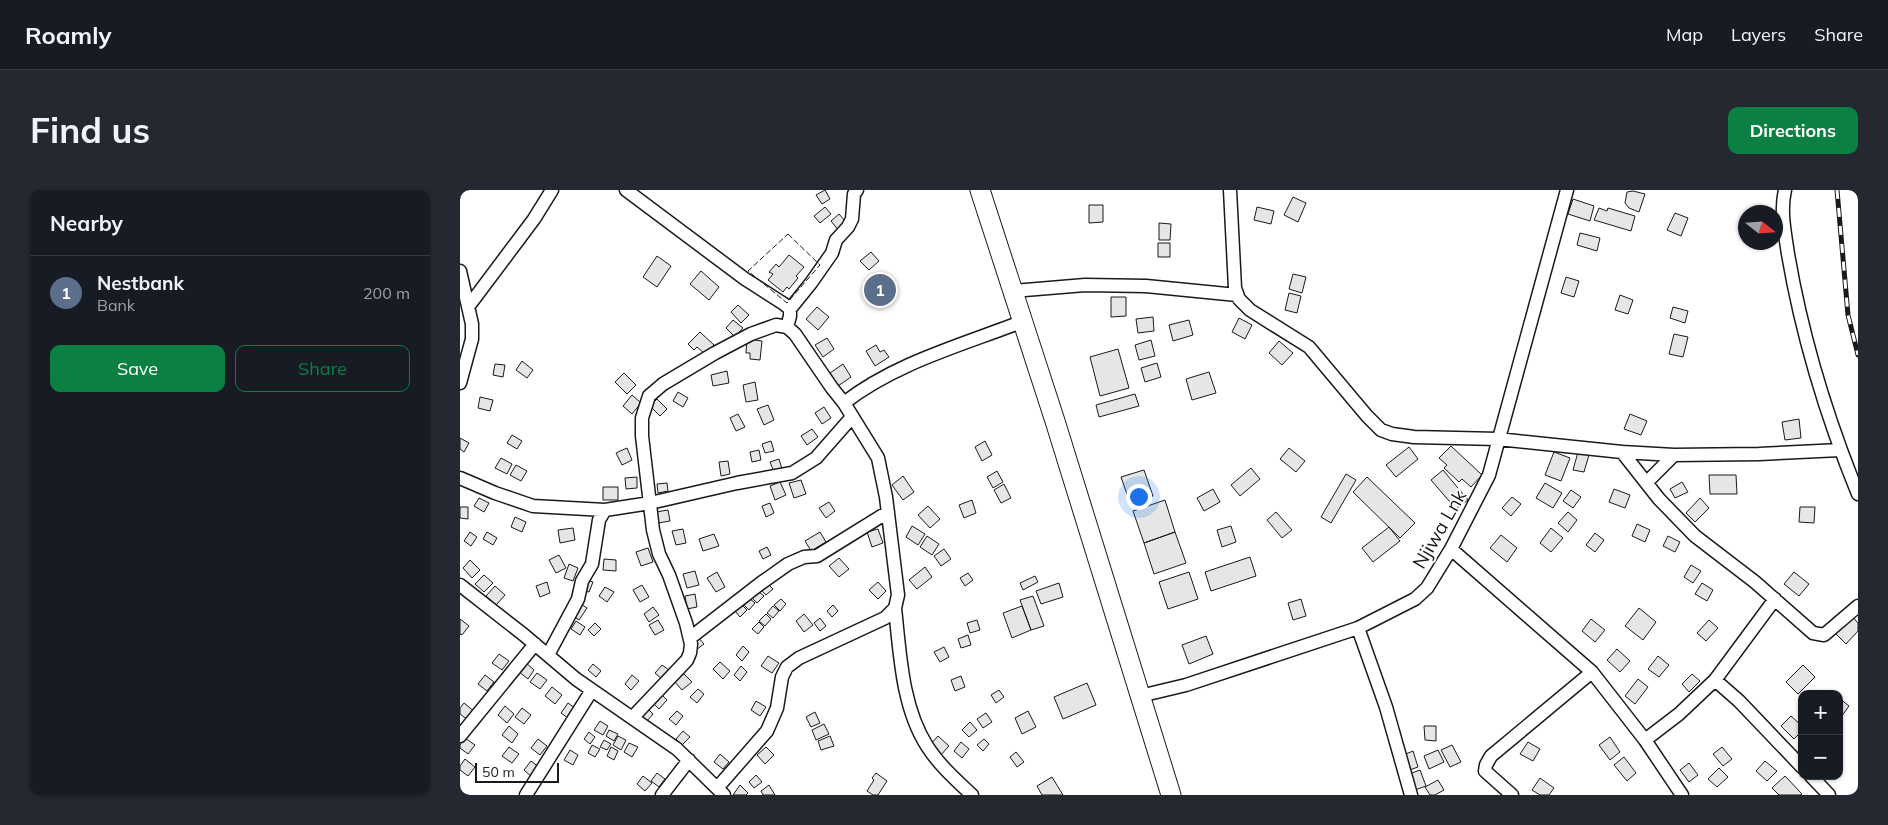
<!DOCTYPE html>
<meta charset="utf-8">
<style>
body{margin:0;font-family:Mulish,sans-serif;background:#242831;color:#f1f3f6}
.controls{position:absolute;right:15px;bottom:15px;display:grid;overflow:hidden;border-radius:10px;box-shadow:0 1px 4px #0004}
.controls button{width:45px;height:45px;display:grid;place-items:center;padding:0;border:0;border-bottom:1px solid #363941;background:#171b24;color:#f1f3f6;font:25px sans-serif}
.compass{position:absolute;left:1278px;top:15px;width:45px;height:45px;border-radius:50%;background:#171b24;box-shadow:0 1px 4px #0004;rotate:107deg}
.scale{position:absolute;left:15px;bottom:12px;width:84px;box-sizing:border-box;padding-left:5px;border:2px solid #1a1a1a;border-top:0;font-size:14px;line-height:18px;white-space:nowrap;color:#1a1a1a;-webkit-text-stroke:4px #fff;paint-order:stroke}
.you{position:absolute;left:678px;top:306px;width:18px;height:18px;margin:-12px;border:4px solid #fff;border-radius:50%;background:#1a73e8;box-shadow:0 0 0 8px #1a73e833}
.badge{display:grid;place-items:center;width:32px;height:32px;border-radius:50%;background:#0b8043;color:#fff;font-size:16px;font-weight:700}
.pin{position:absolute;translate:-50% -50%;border:2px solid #fff;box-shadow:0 1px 5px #0006}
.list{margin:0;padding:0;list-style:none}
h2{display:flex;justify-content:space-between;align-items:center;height:65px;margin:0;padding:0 20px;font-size:21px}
h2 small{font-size:16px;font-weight:400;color:#9ea1a6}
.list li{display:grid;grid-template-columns:32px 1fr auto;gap:15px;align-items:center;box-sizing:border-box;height:75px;padding:0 20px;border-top:1px solid #363941}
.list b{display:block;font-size:19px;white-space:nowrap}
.list p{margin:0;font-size:16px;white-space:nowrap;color:#9ea1a6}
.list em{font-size:16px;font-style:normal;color:#9ea1a6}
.actions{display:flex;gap:10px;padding:15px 20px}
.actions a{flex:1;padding:11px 0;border:1px solid #0b8043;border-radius:10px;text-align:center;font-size:18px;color:#0b8043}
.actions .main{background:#0b8043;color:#fff}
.map{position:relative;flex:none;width:1398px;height:605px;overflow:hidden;border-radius:10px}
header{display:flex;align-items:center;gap:30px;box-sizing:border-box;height:70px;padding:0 25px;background:#171b24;border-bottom:1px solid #363941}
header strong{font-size:24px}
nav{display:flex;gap:28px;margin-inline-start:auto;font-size:18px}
.intro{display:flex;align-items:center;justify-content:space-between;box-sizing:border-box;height:120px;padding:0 30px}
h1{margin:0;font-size:35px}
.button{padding:12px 22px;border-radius:10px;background:#0b8043;color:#fff;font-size:18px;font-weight:700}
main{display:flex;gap:30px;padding:0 30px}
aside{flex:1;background:#171b24;border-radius:10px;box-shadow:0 1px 4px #0004}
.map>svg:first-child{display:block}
.building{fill:#e6e6e6;stroke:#1a1a1a}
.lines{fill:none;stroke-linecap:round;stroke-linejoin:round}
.minor-casing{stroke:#1a1a1a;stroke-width:15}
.highway-casing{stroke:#1a1a1a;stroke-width:21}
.minor{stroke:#fff;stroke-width:12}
.highway{stroke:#fff;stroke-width:19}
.rail-casing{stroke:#1a1a1a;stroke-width:5}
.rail{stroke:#fff;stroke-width:3;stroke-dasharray:9;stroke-linecap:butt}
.fence{stroke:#1a1a1a;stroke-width:1;stroke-dasharray:6 2.5;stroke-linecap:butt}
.labels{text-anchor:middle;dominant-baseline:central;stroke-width:4;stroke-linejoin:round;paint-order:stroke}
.street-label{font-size:19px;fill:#1a1a1a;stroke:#fff}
</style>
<header>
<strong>Roamly</strong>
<nav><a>Map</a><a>Layers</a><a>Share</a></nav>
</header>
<div class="intro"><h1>Find us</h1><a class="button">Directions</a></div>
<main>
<aside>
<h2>Nearby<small></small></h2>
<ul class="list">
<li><span class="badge" style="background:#5c6f8a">1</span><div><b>Nestbank</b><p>Bank</p></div><em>200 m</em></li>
</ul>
<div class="actions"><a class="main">Save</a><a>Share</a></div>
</aside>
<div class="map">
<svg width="1398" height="605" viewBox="0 0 1398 605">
<rect width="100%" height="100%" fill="#fff"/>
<path class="building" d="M365 0 370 9 362 14 356 5Z
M1173 1 1185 4 1179 22 1169 18 1165 13 1167 2Z
M833 7 846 13 838 32 824 25Z
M1113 9 1134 16 1130 31 1108 24Z
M629 15H643V32L629 33Z
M365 17 371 24 360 33 354 26Z
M797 17 814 21 811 34 794 30Z
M1139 18 1147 21 1148 18 1175 26 1171 41 1134 30Z
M1215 23 1228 28 1221 46 1207 40Z
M379 24 387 33 379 41 371 31Z
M699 33 711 34 710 50H699Z
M1120 43 1140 48 1137 61 1117 55Z
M698 53H710V67H698Z
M411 62 419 71 409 80 400 71Z
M329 65 344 77 336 86 338 88 329 99 327 97 323 102 308 90 313 84 309 82 316 74 319 77Z
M197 66 211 76 197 97 183 87Z
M241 81 259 97 249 110 230 94Z
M833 84 846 87 842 103 829 99Z
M1106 87 1119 91 1114 107 1101 103Z
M829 103 841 106 837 123 825 120Z
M1160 105 1173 110 1168 124 1155 120Z
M651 107H666V126L651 127Z
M278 115 289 125 281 133 271 122Z
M357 117 369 127 358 140 346 129Z
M1213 117 1228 121 1225 133 1210 128Z
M693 127 694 141 678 143 676 129Z
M779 128 792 135 785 149 772 142Z
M273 130 283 138 275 147 266 138Z
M729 130 733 145 713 151 709 135Z
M240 142 254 155 245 164 237 157 234 160 228 154Z
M1214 144 1228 147 1223 167 1209 164Z
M367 148 374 159 363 167 355 155Z
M287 149 302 151 300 170 290 169V163H286Z
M691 150 695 166 679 170 675 155Z
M819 151 833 163 822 175 809 163Z
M416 155 420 162 424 160 429 167 415 176 406 161Z
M658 159 669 198 640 206 630 167Z
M62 171 73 180 67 188 56 180Z
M697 173 701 187 685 192 681 178Z
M35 174 45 175 43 187 33 185Z
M383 174 391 187 378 196 370 183Z
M267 181 269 193 253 196 251 185Z
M749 182 756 203 732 210 726 189Z
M164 183 176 195 167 204 155 192Z
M295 192 298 210 286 212 283 195Z
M218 202 228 208 223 217 213 211Z
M675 204 679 216 639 227 636 215Z
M172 205 181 213 172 224 163 216Z
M20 207 33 210 30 221 18 218Z
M197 209 207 219 200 226 190 216Z
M308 215 314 230 304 235 297 219Z
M364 217 371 228 362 234 355 223Z
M278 224 285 237 276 241 270 228Z
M1170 224 1187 231 1181 245 1164 239Z
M1339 229 1341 248 1325 250 1322 232Z
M352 239 358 247 347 255 341 246Z
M52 245 62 251 57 259 47 253Z
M0 248 9 253 4 262 0 259Z
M311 251 314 261 305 263 302 254Z
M525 251 532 265 522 271 515 257Z
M991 256 1022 285 1011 297 1002 289 999 292 984 278 987 275 979 268Z
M949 257 958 269 936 287 926 275Z
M167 258 172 270 162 275 156 263Z
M829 258 845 271 836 282 820 269Z
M299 260 301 270 292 272 290 262Z
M1094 262 1110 268 1101 291 1085 285Z
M1118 262 1129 265 1124 282 1113 280Z
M41 268 52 274 47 284 35 278Z
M319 269 322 279 314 282 310 272Z
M268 271 270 284 261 286 259 272Z
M56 275 67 281 61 291 50 285Z
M791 278 800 289 780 306 771 295Z
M684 280 693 306 670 313 661 287Z
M983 280 1008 310 996 319 971 290Z
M537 281 543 292 533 298 527 287Z
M886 284 896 290 871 333 861 327Z
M1249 285H1276L1277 304H1250Z
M443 286 454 302 443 310 432 295Z
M177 287V298L166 299 165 288Z
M907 287 955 333 940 348 893 302Z
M341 290 346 304 334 308 329 293Z
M320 292 326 305 315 310 310 296Z
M1222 292 1228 302 1215 308 1210 299Z
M207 293 208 301 198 303 197 294Z
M1085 293 1102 303 1093 318 1076 308Z
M544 294 551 308 541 313 534 300Z
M143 297H158V310H143Z
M753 299 760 312 744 321 737 308Z
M1154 299 1170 305 1165 318 1149 312Z
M1111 300 1121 307 1113 318 1103 311Z
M1052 307 1061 314 1051 326 1042 318Z
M19 308 29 313 24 322 14 316Z
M1240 308 1249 318 1235 332 1226 323Z
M512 310 516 323 504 328 499 315Z
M705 310 715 342 684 353 673 321Z
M369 312 375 321 366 328 359 318Z
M310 313 314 323 306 327 302 316Z
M468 316 480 329 470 338 458 325Z
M0 317H8V329L0 328Z
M1340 317H1355L1354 333 1339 332Z
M208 320 210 331 198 333 196 322Z
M816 322 832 340 822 348 807 330Z
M1108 322 1117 330 1108 342 1098 333Z
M55 327 66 332 62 342 51 337Z
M1177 334 1190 340 1185 352 1172 346Z
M452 336 465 344 458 355 446 347Z
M771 336 776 352 762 357 757 340Z
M929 337 940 351 913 372 902 358Z
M113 338 115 350 100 353 98 340Z
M1091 338 1103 348 1091 362 1080 353Z
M223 339 226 353 216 355 212 341Z
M418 339 423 353 412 357 407 342Z
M10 342 17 347 11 356 4 351Z
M27 342 37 348 33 355 23 349Z
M360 342 366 352 351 361 345 351Z
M715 342 726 373 694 384 684 353Z
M1135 343 1144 350 1135 362 1126 355Z
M254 344 259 356 243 361 239 349Z
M1041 345 1057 358 1047 372 1030 358Z
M467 346 479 354 472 365 460 357Z
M1208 346 1220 352 1215 362 1203 356Z
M307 357 311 365 303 369 299 361Z
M188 358 193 372 181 376 176 362Z
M484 359 491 369 481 376 474 366Z
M99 365 106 378 96 383 89 370Z
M790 367 796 386 751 401 745 382Z
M379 368 389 379 379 387 369 376Z
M144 369 156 370V381L143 380Z
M10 370 20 380 12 388 3 378Z
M109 374 118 378 113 391 104 388Z
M1231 375 1241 381 1233 393 1224 387Z
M465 377 472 387 457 399 449 390Z
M235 381 239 395 227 398 223 384Z
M257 382 265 397 256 402 247 388Z
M729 382 738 409 708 419 699 392Z
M1334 382 1349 394 1339 406 1324 394Z
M508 383 513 390 505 396 500 388Z
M24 385 33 393 24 402 15 394Z
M575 386 578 392 563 400 560 393Z
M123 389 133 392 129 402 120 400Z
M87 392 90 403 80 407 76 396Z
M418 392 426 401 418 409 409 400Z
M307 393 313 399 306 405 301 400Z
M599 393 603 407 581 414 576 401Z
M1242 393 1253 400 1247 411 1235 404Z
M182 395 189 407 180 412 173 400Z
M35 396 45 405 36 415 26 406Z
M145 397 154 402 147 412 139 406Z
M298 401 304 406 297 413 292 408Z
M235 404 237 417 227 419 225 406Z
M573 406 584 436 571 440 560 410Z
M289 408 295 413 289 420 283 414Z
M321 409 326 414 320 421 314 415Z
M841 409 846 426 833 430 828 413Z
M118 412 127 418 119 430 110 424Z
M281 414 287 420 280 427 275 421Z
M373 415 378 421 372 427 367 421Z
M313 416 319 421 313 428 307 423Z
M562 416 571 440 552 448 543 423Z
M193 417 199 425 189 432 184 424Z
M1179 418 1196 432 1183 450 1165 436Z
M306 424 311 429 305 436 299 431Z
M344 424 353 435 344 442 336 431Z
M1391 425 1398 433V441L1386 454 1374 442Z
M360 428 366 436 360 441 354 433Z
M0 429 9 436 2 445 0 444Z
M1131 429 1145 440 1135 452 1122 441Z
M198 430 204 440 195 445 189 435Z
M517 430 520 440 510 443 507 433Z
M1249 430 1258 438 1246 451 1237 443Z
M116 431 125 437 120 445 111 439Z
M299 432 304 437 298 444 292 439Z
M135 433 141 439 134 446 128 440Z
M508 445 511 455 501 458 498 449Z
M746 446 753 464 729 474 722 455Z
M238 447 244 454 236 460 231 453Z
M283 456 289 462 282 471 276 465Z
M484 457 489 467 480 472 474 462Z
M1157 459 1170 471 1160 482 1147 470Z
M39 464 49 471 42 480 32 473Z
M308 466 319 473 312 483 301 476Z
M1198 466 1209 475 1199 487 1188 479Z
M65 472 74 480 68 489 58 481Z
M260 472 270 481 263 489 253 479Z
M133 474 141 481 136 487 128 480Z
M202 475 209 480 202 489 195 483Z
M1343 475 1355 487 1338 504 1326 492Z
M281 476 287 482 280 491 274 485Z
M77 483 87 490 80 499 70 492Z
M223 483 232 492 222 500 214 491Z
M1232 484 1240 491 1229 502 1222 494Z
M25 485 34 492 27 501 18 494Z
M172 485 179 491 171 500 165 494Z
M501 486 505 497 495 501 491 490Z
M1178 489 1188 497 1175 514 1165 506Z
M627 493 636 515 603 529 594 507Z
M92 497 102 505 95 514 85 506Z
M238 499 244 504 237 513 230 507Z
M539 500 544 507 536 513 531 505Z
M201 504 207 510 199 519 193 513Z
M1379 508 1389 516 1379 530Z
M296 511 306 517 300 526 291 520Z
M4 513 16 523 9 531 0 524V518Z
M108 513 115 518 108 528 101 523Z
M45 516 54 524 47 533 38 525Z
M62 518 71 525 64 534 55 527Z
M187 518 193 524 186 532 180 527Z
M217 521 223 526 216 535 209 529Z
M568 521 576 537 562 544 555 528Z
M355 522 360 533 351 537 346 527Z
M526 523 532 532 523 538 517 529Z
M1331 526 1342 536V541L1334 549 1321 536Z
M140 531 148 536 143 545 134 540Z
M510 532 517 540 509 547 502 540Z
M364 534 369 544 356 550 352 540Z
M49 536 58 544 52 553 42 545Z
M964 536H976V551L965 550Z
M149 540 158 544 154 551 146 546Z
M223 541 230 547 222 555 216 549Z
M129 542 135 547 130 554 124 549Z
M158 546 166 550 161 560 153 555Z
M370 546 374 556 361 560 358 551Z
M478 546 489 556 480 566 469 556Z
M1150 547 1160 562 1150 570 1139 555Z
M5 548 15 555 8 564 0 558V555Z
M78 549 87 556 80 565 71 558Z
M524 549 529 554 523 561 517 555Z
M144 550 151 554 147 560 140 557Z
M501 552 509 559 502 568 494 561Z
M1068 552 1080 559 1073 571 1060 564Z
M169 553 178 557 172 567 164 562Z
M132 555 140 559 135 567 128 563Z
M992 555 1001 572 990 577 981 560Z
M49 557 59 564 52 573 42 566Z
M151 557 158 561 154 570 147 566Z
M306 557 314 565 305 574 297 565Z
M1262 557 1272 569 1263 576 1253 564Z
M110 560 118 565 113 575 104 570Z
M978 560 984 572 969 579 964 566Z
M953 561 958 577 947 581 941 566Z
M556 562 564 572 557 577 550 567Z
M260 564 269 572 263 579 254 572Z
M1164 567 1176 583 1167 591 1154 575Z
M5 569 15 577 8 586 0 580V576Z
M71 571 80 578 73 588 64 580Z
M1305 571 1317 581 1307 591 1296 581Z
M1229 573 1238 585 1229 592 1220 580Z
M1259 578 1268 587 1257 597 1248 589Z
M960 580 966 596 955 600 949 584Z
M197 583 205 589 199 597 191 591Z
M416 583 427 591 418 605H413L407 601 414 590 412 588Z
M296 585 302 592 294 598 289 592Z
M183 586 192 593 185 601 177 594Z
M1325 586 1342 604 1340 605H1319L1312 598Z
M592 587 603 605H582L577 596Z
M1080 588 1094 598 1089 605H1080L1072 600Z
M978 590 984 600 975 605H970L965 597Z
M280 595 288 603 286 605H273Z
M309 595 315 605H303L301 601Z"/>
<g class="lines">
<g class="minor-casing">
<path id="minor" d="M166 0 285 89 324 114 330 119V126L327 137
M770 0 775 98 779 109 790 120 849 157 907 226 921 240 932 244 954 247 1038 249 1162 262 1214 265 1299 264 1380 260
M1325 0C1320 21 1325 43 1328 64 1342 146 1367 228 1398 304
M0 81 12 134V149L0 193
M552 101 625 95 686 96 777 105
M8 117 74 29 92 0
M330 119 351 93 372 63 376 50 388 37 392 29 394 4 397 0
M1162 262 1199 309 1235 346 1295 392 1353 443 1364 445 1398 416
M0 288 35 303 73 316 145 320
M1187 292 1214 265
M991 359 1132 482 1185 550 1222 605
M0 395 64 445 116 489 217 559 264 605
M435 418C440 464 442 517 467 556 479 575 496 590 512 605
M898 438 926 517 951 605
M230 448 301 393 328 374 344 367 357 366 428 322
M88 465 118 409 122 391 132 374 139 330 145 320 190 313 277 293 332 283 356 268 392 227
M1255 490 1315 409
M680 506 726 495 898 438 955 409 967 398 991 359 1029 285 1107 0
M172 528 227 470 230 463 231 454 226 433 209 385 199 364 193 340 182 246V228L189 206 203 194 255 163 291 144 316 135 327 137 335 144 372 198 384 213
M0 546 75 454
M1185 550 1219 524 1255 490 1279 511 1342 577
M1351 586 1369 605
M258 597 307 541 317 518 322 487 327 477 339 468 425 428 435 418 438 405 426 307 418 268 384 213C435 173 502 155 561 132
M66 605 132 500
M202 605 229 570
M1052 605 1025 581 1026 575 1031 566 1132 482"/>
</g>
<g class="highway-casing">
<path id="highway" d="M520 0 595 231 711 605"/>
</g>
<use href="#minor" class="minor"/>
<use href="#highway" class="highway"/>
<g class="rail-casing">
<path id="rail" d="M1377 0 1388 125 1398 165"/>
</g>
<use href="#rail" class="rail"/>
<path class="fence" d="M328 44 360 75 327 113 288 81Z"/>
</g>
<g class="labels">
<g class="street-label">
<text transform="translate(979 339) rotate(-60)">Njiwa Lnk</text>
</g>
</g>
</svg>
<div class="controls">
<button>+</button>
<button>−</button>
</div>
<svg class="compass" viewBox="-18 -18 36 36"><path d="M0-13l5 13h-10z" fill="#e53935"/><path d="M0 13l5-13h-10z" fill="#9ea1a6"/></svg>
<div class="scale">50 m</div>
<div class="you"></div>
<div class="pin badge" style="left:420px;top:100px;background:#5c6f8a">1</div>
</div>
</main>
